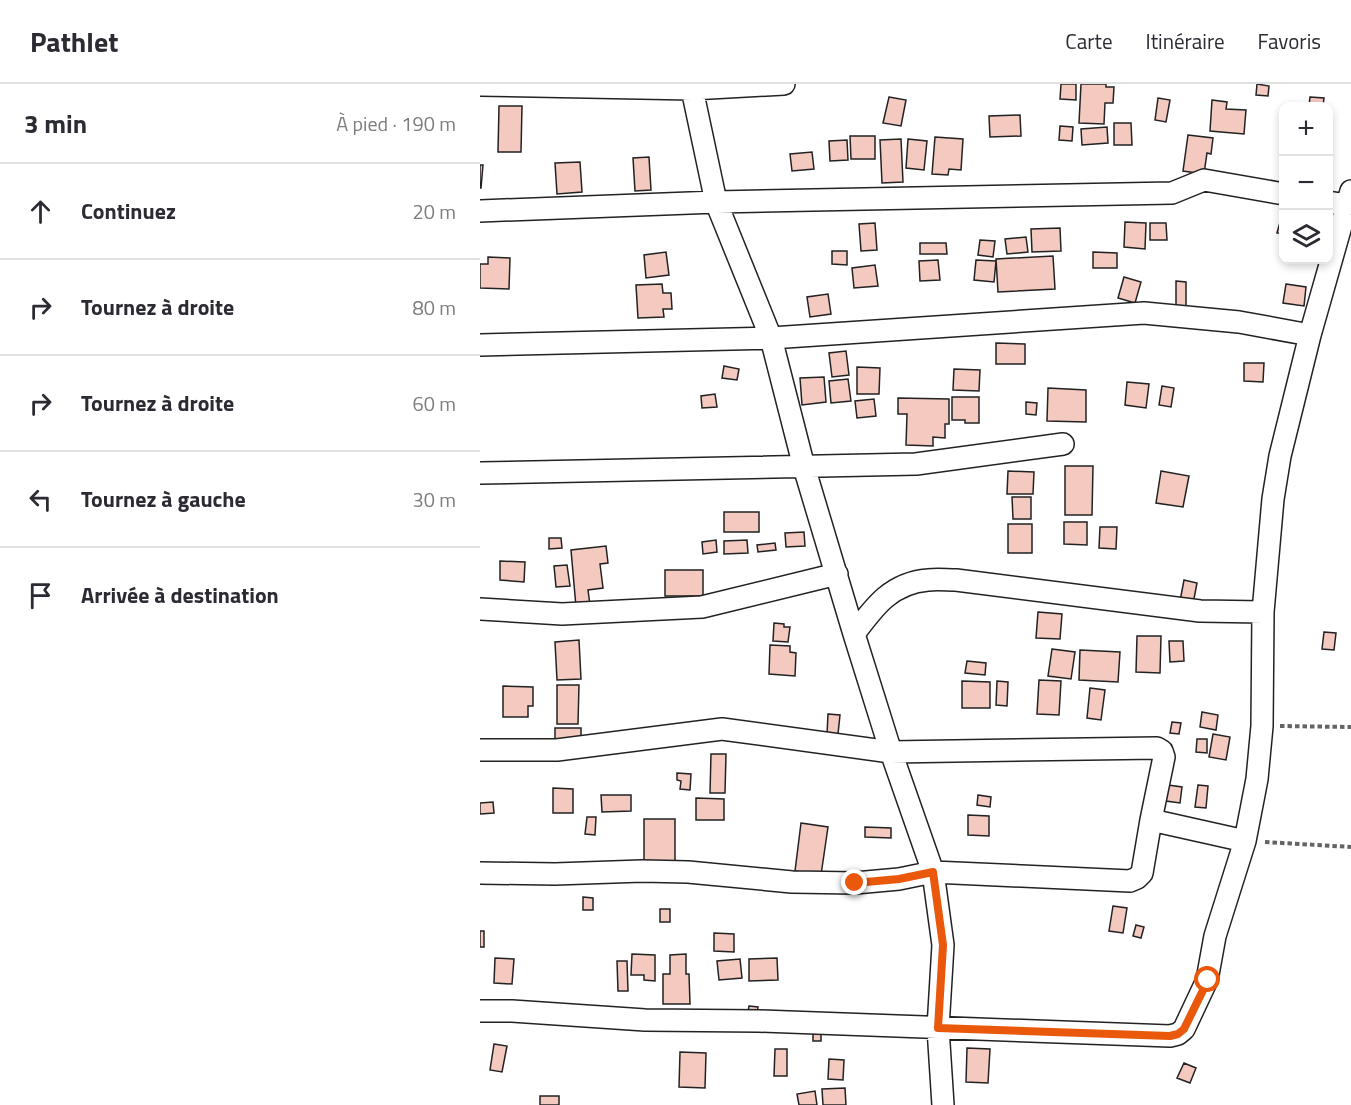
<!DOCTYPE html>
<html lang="fr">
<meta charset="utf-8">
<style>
body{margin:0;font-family:"Titillium Web",sans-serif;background:#f7f7f7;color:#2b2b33}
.controls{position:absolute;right:18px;top:18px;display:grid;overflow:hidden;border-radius:12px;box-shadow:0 3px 9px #0003}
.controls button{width:54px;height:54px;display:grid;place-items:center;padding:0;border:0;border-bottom:2px solid #e1e1e2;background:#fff;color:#2b2b33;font:30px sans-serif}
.stop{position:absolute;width:18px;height:18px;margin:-14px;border:4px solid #ea580c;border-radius:50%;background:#fff}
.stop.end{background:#ea580c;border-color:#fff;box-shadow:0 2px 6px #0008}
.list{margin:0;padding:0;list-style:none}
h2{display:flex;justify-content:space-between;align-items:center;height:78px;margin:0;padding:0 24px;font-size:26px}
h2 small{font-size:20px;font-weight:400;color:#7c7c81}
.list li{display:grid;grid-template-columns:39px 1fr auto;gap:18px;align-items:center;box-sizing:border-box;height:96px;padding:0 24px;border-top:2px solid #e1e1e2}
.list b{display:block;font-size:22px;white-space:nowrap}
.list em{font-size:20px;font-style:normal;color:#7c7c81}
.icon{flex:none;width:33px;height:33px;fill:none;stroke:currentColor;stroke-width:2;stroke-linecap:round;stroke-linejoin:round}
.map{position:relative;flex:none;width:871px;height:1021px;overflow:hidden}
header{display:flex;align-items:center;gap:36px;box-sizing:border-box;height:84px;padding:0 30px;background:#fff;border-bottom:2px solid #e1e1e2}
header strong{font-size:28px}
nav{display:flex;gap:33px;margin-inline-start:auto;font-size:21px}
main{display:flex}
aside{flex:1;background:#fff}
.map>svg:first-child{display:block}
.building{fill:#f3c9c0;stroke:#222;stroke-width:1.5}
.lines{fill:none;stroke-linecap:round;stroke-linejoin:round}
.minor-casing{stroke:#222;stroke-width:24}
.path{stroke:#646464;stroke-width:4;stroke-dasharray:4.5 3;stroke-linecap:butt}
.minor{stroke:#fff;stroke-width:21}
.route{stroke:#ea580c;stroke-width:8}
</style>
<header>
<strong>Pathlet</strong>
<nav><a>Carte</a><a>Itinéraire</a><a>Favoris</a></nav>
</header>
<main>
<aside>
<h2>3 min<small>À pied · 190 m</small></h2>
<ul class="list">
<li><svg class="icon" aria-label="ahead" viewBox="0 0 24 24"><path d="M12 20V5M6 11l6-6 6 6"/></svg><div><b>Continuez</b></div><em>20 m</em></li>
<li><svg class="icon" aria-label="right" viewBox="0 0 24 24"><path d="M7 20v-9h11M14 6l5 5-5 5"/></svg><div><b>Tournez à droite</b></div><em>80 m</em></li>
<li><svg class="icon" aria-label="right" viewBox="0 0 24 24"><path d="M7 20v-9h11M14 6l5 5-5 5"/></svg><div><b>Tournez à droite</b></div><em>60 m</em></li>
<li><svg class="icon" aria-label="left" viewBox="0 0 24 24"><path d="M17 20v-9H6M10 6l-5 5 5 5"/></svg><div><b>Tournez à gauche</b></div><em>30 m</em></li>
<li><svg class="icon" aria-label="arrive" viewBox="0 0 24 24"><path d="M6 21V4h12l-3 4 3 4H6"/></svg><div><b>Arrivée à destination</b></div></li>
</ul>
</aside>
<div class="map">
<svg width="871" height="1021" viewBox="0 0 871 1021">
<rect width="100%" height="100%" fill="#fff"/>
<path class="building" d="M581 0H596V16L580 15Z
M601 0H626V3H634L633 19H625L624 40 599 39Z
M777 0 789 2 788 12 776 11Z
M409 13 426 16 421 42 403 39Z
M830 13 844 14 843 22H829Z
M678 14 690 16 686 38 675 36Z
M732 16 747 18 746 25 766 26 764 50 730 47Z
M19 22H42L41 68H18Z
M540 31 541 52 510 53 509 32Z
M634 39H651L652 61H634Z
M580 42 593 43 592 57 579 56Z
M627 43 628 59 602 61 601 45Z
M708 51 733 54 731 70 727 69 724 90 703 87Z
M370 52H395V75H371Z
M455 53 483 55 481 86 469 85 468 91 452 90Z
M421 55 423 98 402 99 400 56Z
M428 55 447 57 444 86 426 84Z
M367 56 368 76 350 77 349 57Z
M332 68 334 85 312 87 310 70Z
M169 73 171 106 155 107 153 74Z
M100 78 102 108 77 110 75 79Z
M0 81H3L1 104H0Z
M801 135H804V150L797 149Z
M645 138 666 139 665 165 644 163Z
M395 139 397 166 381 167 379 140Z
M670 139H686L687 156H670Z
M580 144 581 167 552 168 551 145Z
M546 153 548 168 527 170 525 155Z
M500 156 515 157 513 173 498 171Z
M440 159H466L467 170H440Z
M352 167H367V181L352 180Z
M186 168 189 191 166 194 164 171Z
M613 168 637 169V184H613Z
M573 172 575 205 518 208 516 175Z
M8 173 30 174 29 205 0 204V180H8Z
M458 176 460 196 440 197 439 177Z
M496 176 516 177 514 198 494 196Z
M395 181 398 202 374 204 372 184Z
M644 193 661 198 655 219 638 214Z
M696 197 706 198V225H696Z
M182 200 183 209H191L192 225H183L184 233 158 234 156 201Z
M806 200 826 203 824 222 803 219Z
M348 210 351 230 330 233 327 213Z
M516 259 545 260V280H516Z
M366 267 369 291 352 293 349 269Z
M764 279H784L783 298 764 297Z
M244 282 259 285 257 296 242 294Z
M377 283 400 284 399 310H377Z
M474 285 500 286 499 307 473 306Z
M344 293 346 318 322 321 320 294Z
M368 295 371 317 351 319 349 297Z
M647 298 669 300 666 324 645 321Z
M682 302 694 304 691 323 679 321Z
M568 304 606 306V338L567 337Z
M235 310 237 323 222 324 221 312Z
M472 313H499V339H485V336H472Z
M418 314 469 315V340H465V354L453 353V362L426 361 427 330H418Z
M394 315 396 332 377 334 375 317Z
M546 318 557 319 556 331 546 330Z
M585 382H613L612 431H585Z
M528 387 554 388 553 410H527Z
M681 387 709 392 703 423 676 419Z
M532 413H551V435H533Z
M244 428H279V448H244Z
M584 438H607V461L584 460Z
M528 440H552V469H528Z
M620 443H637L636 465 619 464Z
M324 448 325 462 306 463 305 449Z
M69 454H81L82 464 69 465Z
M236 456 237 468 223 470 222 458Z
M267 456 268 469 244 470V457Z
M295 459 296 466 278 468 277 461Z
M126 462 128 479 120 480 123 504 108 506 110 521 96 523 91 466Z
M20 477 45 478 44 498 20 496Z
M87 481 90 502 76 503 74 482Z
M185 486H223V512H185Z
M704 496 717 499 713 520 700 517Z
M558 528 582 530 580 555 556 554Z
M294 539 304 540V543H310L308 558 293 557Z
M844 548 856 549 854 566 842 565Z
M657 552H681L680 589 656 588Z
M99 556 101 595 77 596 75 558Z
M689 557H703L704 577 690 578Z
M290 561 310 562V568L316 569 315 592 289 590Z
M572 565 595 568 591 595 568 592Z
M600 566 640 568 638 598 599 596Z
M487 577 506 579 505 591 485 589Z
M559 596 581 597 579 631 557 630Z
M482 597 510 598V624H482Z
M517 597 528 598 527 622 516 621Z
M77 601H99L98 640H77Z
M23 602 53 603V622H48V633H23Z
M610 604 625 606 621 636 607 634Z
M722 628 738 631 736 646 720 643Z
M348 630 360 631 358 650H347Z
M692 638 701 639 699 650 690 649Z
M75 644H101V659H75Z
M733 650 750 653 746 676 729 673Z
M717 655H727V669L716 668Z
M231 670H246L245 709H230Z
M197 689 211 690 210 706 200 705 201 697 197 696Z
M688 701 702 703 700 719 686 717Z
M718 701 728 702 726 724 715 723Z
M73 704 93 705V729H73Z
M121 711H151V727L122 728Z
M498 711 511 713 510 723 497 721Z
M216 714 244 715V736H216Z
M13 718 14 729 0 730V719Z
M488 731 509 732V752L488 751Z
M107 733H116L115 751 105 750Z
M164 735H195V785H164Z
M321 739 348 743 341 791 315 787Z
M385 743 411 744V754L385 753Z
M103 813 113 814V826H103Z
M633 822 647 824 643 849 629 847Z
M180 825H190V838H180Z
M656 841 664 843 661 854 653 852Z
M0 847H4V863H0Z
M234 849 254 850V868L234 867Z
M152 870 175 871V897L164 896V891H151Z
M206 870V890H209L210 920H183V890H190V871Z
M15 874 34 875 32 900 14 899Z
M297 874 298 896 269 897V875Z
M260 875 262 894 239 896 237 877Z
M137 877H147L148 907H138Z
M269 922 278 923 277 930 268 929Z
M333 948H341V957H333Z
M14 960 27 962 22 988 10 986Z
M487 964 510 965 508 999 486 998Z
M295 965H307V992H294Z
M200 968 226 969 225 1004 199 1003Z
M349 975 364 976 363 996 348 995Z
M704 979 716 984 710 999 697 994Z
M365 1004 366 1021H343L342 1005Z
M335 1007 337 1021H319L317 1010Z
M60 1012H79V1021H60Z"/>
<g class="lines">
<g class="minor-casing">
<path id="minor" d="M210 0 212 5 236 118 291 254 324 383 374 550 411 668 453 788 463 861 458 944 463 1021
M0 1 212 5 304 0
M848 118 867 121
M0 127 236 118 692 109 724 96 804 110
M0 261 291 254 664 229 759 238 830 251
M0 389 436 380 583 360
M0 525 82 530 222 523 357 490
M374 550C394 523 411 499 448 496 457 495 467 496 476 496L720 527 783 528
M0 666H77L242 645 411 668 677 664 682 667 684 673 671 736 662 789 657 794 650 797 453 788 419 795 375 799 312 798 208 788 162 787 75 790 0 789
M671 736 765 757
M0 927H32L165 936 279 937 690 952 698 950 704 945 727 896 735 852 765 757 777 695 782 642 783 528 793 415 800 372 830 251 871 107"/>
</g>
<path class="path" d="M800 642 871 643
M785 758 871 763"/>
<use href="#minor" class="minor"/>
</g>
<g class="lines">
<path class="route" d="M375 799 419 795 453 788 463 861 458 944 690 952 698 950 704 945 728 896"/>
</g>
</svg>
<div class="controls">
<button>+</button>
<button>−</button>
<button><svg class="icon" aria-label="layers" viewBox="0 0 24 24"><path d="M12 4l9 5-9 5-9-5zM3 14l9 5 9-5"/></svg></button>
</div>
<div class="stop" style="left:728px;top:896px"></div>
<div class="stop end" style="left:375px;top:799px"></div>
</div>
</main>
